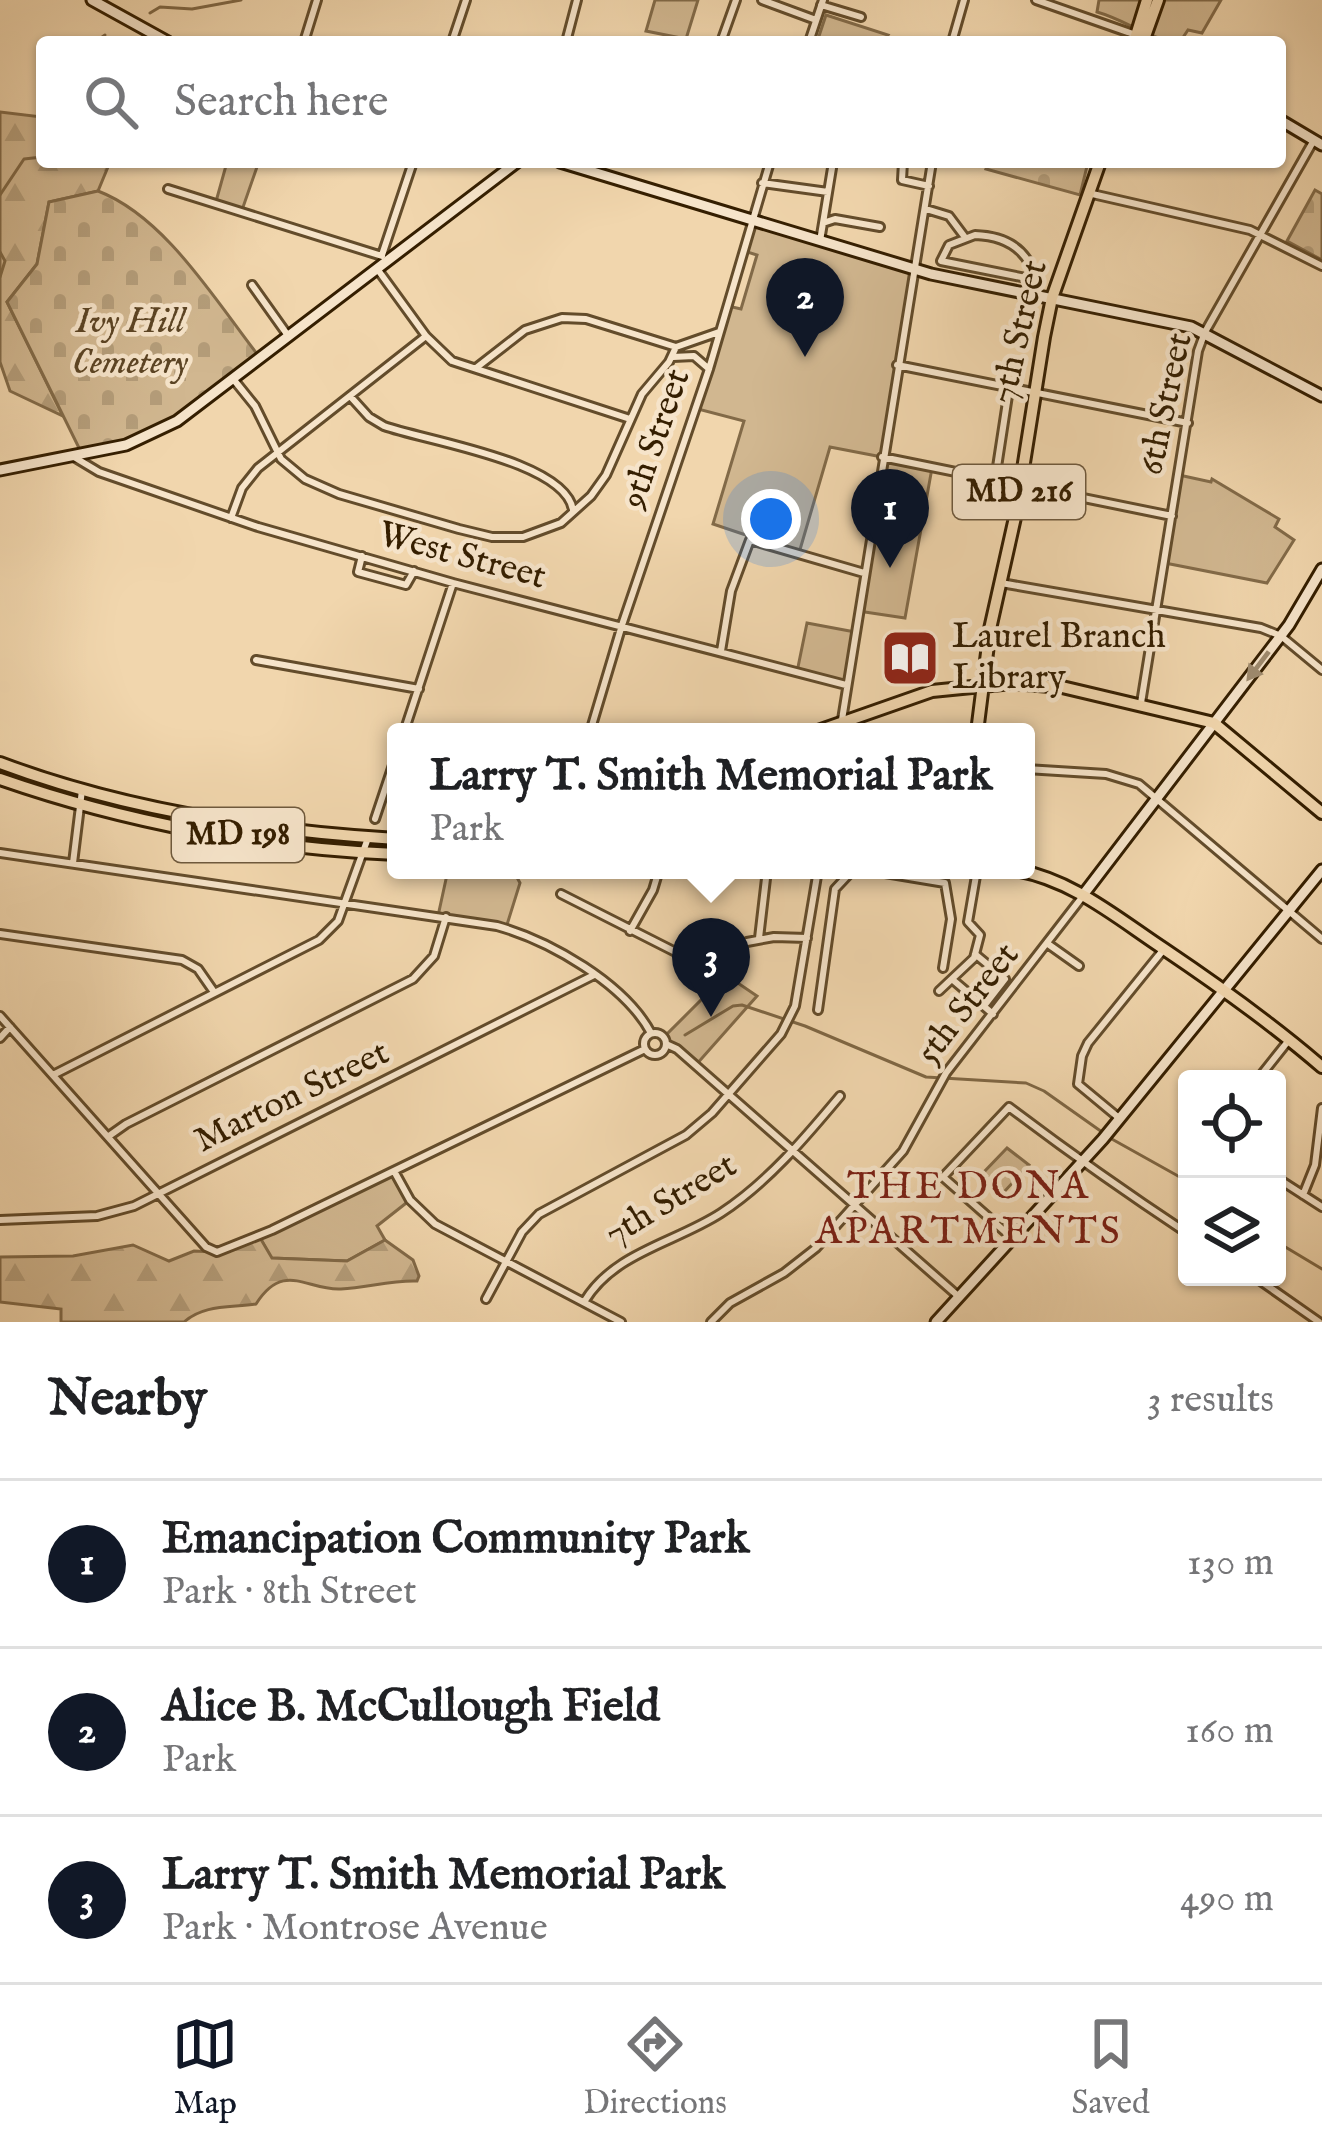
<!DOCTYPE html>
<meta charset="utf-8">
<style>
body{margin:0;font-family:"IM FELL English",serif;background:#f2f2f2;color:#202124}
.controls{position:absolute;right:36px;bottom:36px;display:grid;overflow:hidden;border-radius:12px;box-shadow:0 3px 9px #0004}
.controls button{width:108px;height:108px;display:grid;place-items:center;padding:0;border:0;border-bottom:3px solid #e0e0e0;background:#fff;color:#202124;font:60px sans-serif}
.you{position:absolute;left:771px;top:519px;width:42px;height:42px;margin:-30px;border:9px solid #fff;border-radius:50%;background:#1a73e8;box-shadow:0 0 0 18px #1a73e833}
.badge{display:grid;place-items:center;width:78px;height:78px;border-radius:50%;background:#111827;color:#fff;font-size:39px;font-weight:700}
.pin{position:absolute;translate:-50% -99px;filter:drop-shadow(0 3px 6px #0008)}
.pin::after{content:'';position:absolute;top:63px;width:42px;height:36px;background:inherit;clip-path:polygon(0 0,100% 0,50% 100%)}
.popup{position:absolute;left:387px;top:723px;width:648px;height:156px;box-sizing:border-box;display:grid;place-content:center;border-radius:12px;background:#fff;filter:drop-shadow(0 3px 9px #0005);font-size:39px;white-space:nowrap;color:#757577}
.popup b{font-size:45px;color:#202124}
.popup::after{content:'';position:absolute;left:50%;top:100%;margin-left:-24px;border:24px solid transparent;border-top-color:#fff}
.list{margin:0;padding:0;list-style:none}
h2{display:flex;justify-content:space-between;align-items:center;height:156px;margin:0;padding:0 48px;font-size:51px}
h2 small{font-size:39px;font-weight:400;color:#757577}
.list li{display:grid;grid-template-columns:78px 1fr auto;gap:36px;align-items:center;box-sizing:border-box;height:168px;padding:0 48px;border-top:3px solid #e0e0e0}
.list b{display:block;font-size:45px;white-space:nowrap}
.list p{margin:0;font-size:39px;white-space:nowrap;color:#757577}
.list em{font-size:39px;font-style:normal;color:#757577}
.icon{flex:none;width:66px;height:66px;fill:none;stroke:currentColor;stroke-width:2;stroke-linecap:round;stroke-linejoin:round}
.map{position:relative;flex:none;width:1322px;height:1322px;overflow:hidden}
.search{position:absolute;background:#fff;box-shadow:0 3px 9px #0004;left:36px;right:36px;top:36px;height:132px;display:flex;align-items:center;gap:30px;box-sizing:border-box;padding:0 42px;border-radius:12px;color:#757577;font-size:45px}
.sheet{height:660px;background:#fff}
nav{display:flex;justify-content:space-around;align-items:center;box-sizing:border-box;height:168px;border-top:3px solid #e0e0e0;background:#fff;font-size:33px;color:#757577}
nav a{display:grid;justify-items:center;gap:6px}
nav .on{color:#111827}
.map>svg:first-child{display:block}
.green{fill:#d1b790;stroke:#826a48;stroke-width:3}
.forest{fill:url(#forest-firs);stroke:#826a48;stroke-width:3}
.cemetery{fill:url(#cemetery-stones);stroke:#826a48;stroke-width:3}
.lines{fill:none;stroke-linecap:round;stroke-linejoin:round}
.stream{stroke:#7f6744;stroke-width:3}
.street-casing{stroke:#634c2b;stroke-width:12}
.secondary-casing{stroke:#341e00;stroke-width:15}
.primary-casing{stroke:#341e00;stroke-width:16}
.street{stroke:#f6e4ca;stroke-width:6}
.secondary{stroke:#f6e4ca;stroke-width:9}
.primary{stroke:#f1d6ad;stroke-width:10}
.oneway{fill:#9f8b6f}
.labels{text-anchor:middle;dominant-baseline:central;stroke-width:9;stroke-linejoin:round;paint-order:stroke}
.shield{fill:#f6e4ca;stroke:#6e593d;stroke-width:3}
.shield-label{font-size:33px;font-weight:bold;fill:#341e00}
.park-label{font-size:36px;font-style:italic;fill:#5b4424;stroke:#f6e4ca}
.street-label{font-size:36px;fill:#341e00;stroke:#f6e4ca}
.poi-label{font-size:36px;fill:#341e00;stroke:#f6e4ca;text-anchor:start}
.neighbourhood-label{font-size:39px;letter-spacing:3px;fill:#7a1f14;stroke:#f6e4ca}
</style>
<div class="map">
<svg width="1322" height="1322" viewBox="0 0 1322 1322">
<defs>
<pattern id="forest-firs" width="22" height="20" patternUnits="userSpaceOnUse" patternTransform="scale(3)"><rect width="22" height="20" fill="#d1b790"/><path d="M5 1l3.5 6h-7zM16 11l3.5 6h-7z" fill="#b49d7a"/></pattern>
<pattern id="cemetery-stones" width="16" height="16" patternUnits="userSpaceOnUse" patternTransform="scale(3)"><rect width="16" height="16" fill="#d1b790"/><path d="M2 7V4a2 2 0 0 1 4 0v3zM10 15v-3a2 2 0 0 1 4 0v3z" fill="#b49d7a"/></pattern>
</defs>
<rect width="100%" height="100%" fill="#f1d6ad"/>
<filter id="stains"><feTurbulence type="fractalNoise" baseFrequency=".00167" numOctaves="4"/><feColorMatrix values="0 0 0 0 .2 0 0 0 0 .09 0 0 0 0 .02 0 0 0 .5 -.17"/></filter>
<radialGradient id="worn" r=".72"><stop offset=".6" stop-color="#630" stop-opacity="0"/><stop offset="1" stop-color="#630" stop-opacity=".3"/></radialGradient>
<path class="green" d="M655 0H698L686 39 646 31Z
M1099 0H1221L1202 33 1188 30 1180 42C1154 42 1126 20 1097 12Z
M826 15 888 35 883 42H817Z
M227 162 258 164 241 213 215 205Z
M752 220 913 269 882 456 932 468 905 618 858 611 882 457 830 447 799 553 713 524 744 421 694 408 728 306 741 309 757 255 744 251Z
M1179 475 1211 482 1212 479 1279 519 1275 527 1294 540 1267 583 1165 563Z
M807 623 855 632 846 685 797 672Z
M448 870H513L520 883 506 928 438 916Z
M726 975 757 996 695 1066 666 1044 664 1037Z
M1007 1148 1029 1165 1004 1192 983 1173Z
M394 1171 410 1200 377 1226 385 1240 347 1261 271 1258 259 1236Z"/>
<path class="forest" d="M0 112 42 117V162H110L98 191 49 202 37 264 7 302 63 416 10 391 0 362Z
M259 1236 272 1258 347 1261 385 1240 413 1260 419 1276 417 1281C390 1280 367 1288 341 1289 307 1291 284 1260 256 1304 231 1308 204 1304 184 1322H61V1309L0 1302V1257L73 1256 133 1245 169 1261 194 1251 215 1252Z"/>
<path class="cemetery" d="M989 162H1088L1080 195 986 169Z
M1315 190 1322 194V260L1287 241Z
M98 191C166 217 216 302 261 359L219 391 136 441 82 454 7 302 37 264 49 202Z"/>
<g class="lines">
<path class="stream" d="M150 13 160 7 192 9 241 0
M95 42 105 35
M0 195 24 159 42 157
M0 252 5 261 0 277
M685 1035 733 1006 742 1005 805 1026 926 1077 1026 1083 1044 1091 1102 1132
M1110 1138 1187 1181
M1277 1242 1322 1269"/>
<g class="street-casing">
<path id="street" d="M762 0 816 20
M1036 0 1136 35
M821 5 861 17
M304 42 317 0
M452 42 466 0
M566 42 577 0
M721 42 736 0
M809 42 823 0
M952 42 964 0
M903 162 902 180 929 186
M762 183 828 192
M168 189 382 256
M1088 193 1250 230 1322 266
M926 209 949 216 964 236
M823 223 833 162
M975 235C1006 236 1028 249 1036 280L941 261 949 245Z
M820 241 823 223 835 219 880 227
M382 255 413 162
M378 270 426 336 452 361 630 419
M252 285 289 337
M673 357 694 356 709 369
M897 365 1188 423
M476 368 525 330 562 318 586 319 676 347 719 332
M234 380 255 406 281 459 305 479 339 494 459 529 492 537H523L561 523 591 496 606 475 642 394 669 362 676 347
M350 396 369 417 384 426C426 441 565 461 573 510
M74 457 99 472 258 527 453 583 846 685
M882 457 1172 516
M995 480 1009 389
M231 518 242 488 258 468 426 336
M362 556 358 572 406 585 414 571
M1001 583 1261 628 1281 636 1322 670
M721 651 731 591 750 540 864 573
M256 660 419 689
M1141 703 1198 351 1205 332 1314 140
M404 732 453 583
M590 732 622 625 709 369 770 162
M840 732 932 162
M1026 769 1106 774 1139 784 1322 939
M375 819 396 756
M0 853 497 926C550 941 624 983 651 1033
M73 863 82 790
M561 894 713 971 747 942 774 937 807 938
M630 931 653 890 659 870
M0 934 182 960 198 969 214 992
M759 938 767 870
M1048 944 1079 966
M975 954 1005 979 984 1006
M953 980 993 1014
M939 991 974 958 980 935 968 922 977 870
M818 1010 835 889 850 873H885L945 883 951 919 943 968
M0 1016 206 1247 217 1252 272 1230 645 1049
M644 1044a11 11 0 1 1 22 0a11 11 0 1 1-22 0Z
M0 1038 10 1027
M666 1044 677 1049 958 1296
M53 1075 319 940 338 921 368 838
M1258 1079 1289 1040
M1119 1118 1078 1084 1082 1056 1088 1043 1164 949
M109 1136 126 1124 413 979 434 956 446 917
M394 1171 410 1200 435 1224 621 1322
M1277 1178 1322 1207
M1303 1195 1315 1165 1322 1108
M0 1220 97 1216 134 1206 594 975
M1011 1237 943 1177 1009 1107C1067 1151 1125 1192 1187 1233
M1255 1277 1319 1322
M486 1299 522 1232 539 1214 686 1135 712 1113 781 1034 795 1006 818 870
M584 1302C614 1252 675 1243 721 1213 768 1182 804 1139 840 1096
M711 1322 730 1303 784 1273 816 1248 903 1151 946 1073 1083 896"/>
</g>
<g class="secondary-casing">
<path id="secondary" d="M92 0 168 42
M1280 120 1322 145
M560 162 931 274 1191 327 1322 396
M0 470 126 445 177 421 517 162
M1083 895 1289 625 1322 569
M936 1322 1103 1139 1322 870"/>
</g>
<g class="primary-casing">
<path id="primary" d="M1134 42 1147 0
M1143 42 1158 0
M815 732 932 691 1012 683 1062 687 1214 723 1322 813
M977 732 990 629 1016 513 1044 337 1052 298 1100 162
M0 763C125 810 263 831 396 839
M0 779C123 822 265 849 396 854
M1016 870C1073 880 1117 918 1164 949 1219 986 1271 1023 1322 1067"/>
</g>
<use href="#street" class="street"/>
<use href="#secondary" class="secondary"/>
<use href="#primary" class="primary"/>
</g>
<defs><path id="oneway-solid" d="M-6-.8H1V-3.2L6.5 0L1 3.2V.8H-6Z" transform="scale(3)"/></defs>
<use class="oneway" href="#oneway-solid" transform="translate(1258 666) rotate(127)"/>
<defs>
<g id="library-square" transform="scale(3)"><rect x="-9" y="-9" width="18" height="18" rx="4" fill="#8f2418" stroke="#f6e4ca"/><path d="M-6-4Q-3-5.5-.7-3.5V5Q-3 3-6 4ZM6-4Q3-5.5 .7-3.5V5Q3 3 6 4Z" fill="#fff"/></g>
</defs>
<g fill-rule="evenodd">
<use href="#library-square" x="910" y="658"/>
</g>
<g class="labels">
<g class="shield">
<rect x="953" y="465" width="132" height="54" rx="9"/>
<rect x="172" y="808" width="132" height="54" rx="9"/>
</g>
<g class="shield-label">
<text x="1019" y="492">MD 216</text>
<text x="238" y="835">MD 198</text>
</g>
<g class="park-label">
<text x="130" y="322">Ivy Hill<tspan x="130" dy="41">Cemetery</tspan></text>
</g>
<g class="street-label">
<text transform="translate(1020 332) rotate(-77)">7th Street</text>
<text transform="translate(1166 404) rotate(-78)">6th Street</text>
<text transform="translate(656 439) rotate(-71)">9th Street</text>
<text transform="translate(462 556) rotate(15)">West Street</text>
<text transform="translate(968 1004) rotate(-52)">5th Street</text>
<text transform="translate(292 1097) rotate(-26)">Marton Street</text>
<text transform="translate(671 1200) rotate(-31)">7th Street</text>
</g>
<g class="poi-label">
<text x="952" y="637">Laurel Branch<tspan x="952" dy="41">Library</tspan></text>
</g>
<g class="neighbourhood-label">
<text x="969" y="1187">THE DONA<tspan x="969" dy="45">APARTMENTS</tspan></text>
</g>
</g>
<rect width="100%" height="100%" filter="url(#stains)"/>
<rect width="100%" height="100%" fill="url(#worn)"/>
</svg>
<div class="controls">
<button><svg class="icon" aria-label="locate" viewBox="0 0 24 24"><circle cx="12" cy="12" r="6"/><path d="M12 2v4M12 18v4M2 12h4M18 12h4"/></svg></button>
<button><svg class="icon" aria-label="layers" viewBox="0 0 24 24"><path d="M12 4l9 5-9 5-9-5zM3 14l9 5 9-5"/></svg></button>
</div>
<div class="you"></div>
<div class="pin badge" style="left:890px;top:568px">1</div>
<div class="pin badge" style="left:805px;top:357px">2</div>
<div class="pin badge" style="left:711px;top:1017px">3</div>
<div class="popup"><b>Larry T. Smith Memorial Park</b>Park</div>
<div class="search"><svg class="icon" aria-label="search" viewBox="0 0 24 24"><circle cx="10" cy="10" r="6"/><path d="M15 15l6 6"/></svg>Search here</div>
</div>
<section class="sheet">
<h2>Nearby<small>3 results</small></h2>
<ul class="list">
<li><span class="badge">1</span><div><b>Emancipation Community Park</b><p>Park · 8th Street</p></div><em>130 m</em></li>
<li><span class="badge">2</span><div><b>Alice B. McCullough Field</b><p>Park</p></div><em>160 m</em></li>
<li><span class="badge">3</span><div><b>Larry T. Smith Memorial Park</b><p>Park · Montrose Avenue</p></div><em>490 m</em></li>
</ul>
</section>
<nav>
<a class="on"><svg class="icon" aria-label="map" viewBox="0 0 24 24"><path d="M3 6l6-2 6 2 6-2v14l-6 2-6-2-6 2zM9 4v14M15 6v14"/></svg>Map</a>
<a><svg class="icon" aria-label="directions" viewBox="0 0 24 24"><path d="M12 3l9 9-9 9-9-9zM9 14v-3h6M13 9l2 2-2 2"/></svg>Directions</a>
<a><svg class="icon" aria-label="saved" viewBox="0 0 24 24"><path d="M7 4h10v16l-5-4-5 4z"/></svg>Saved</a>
</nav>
